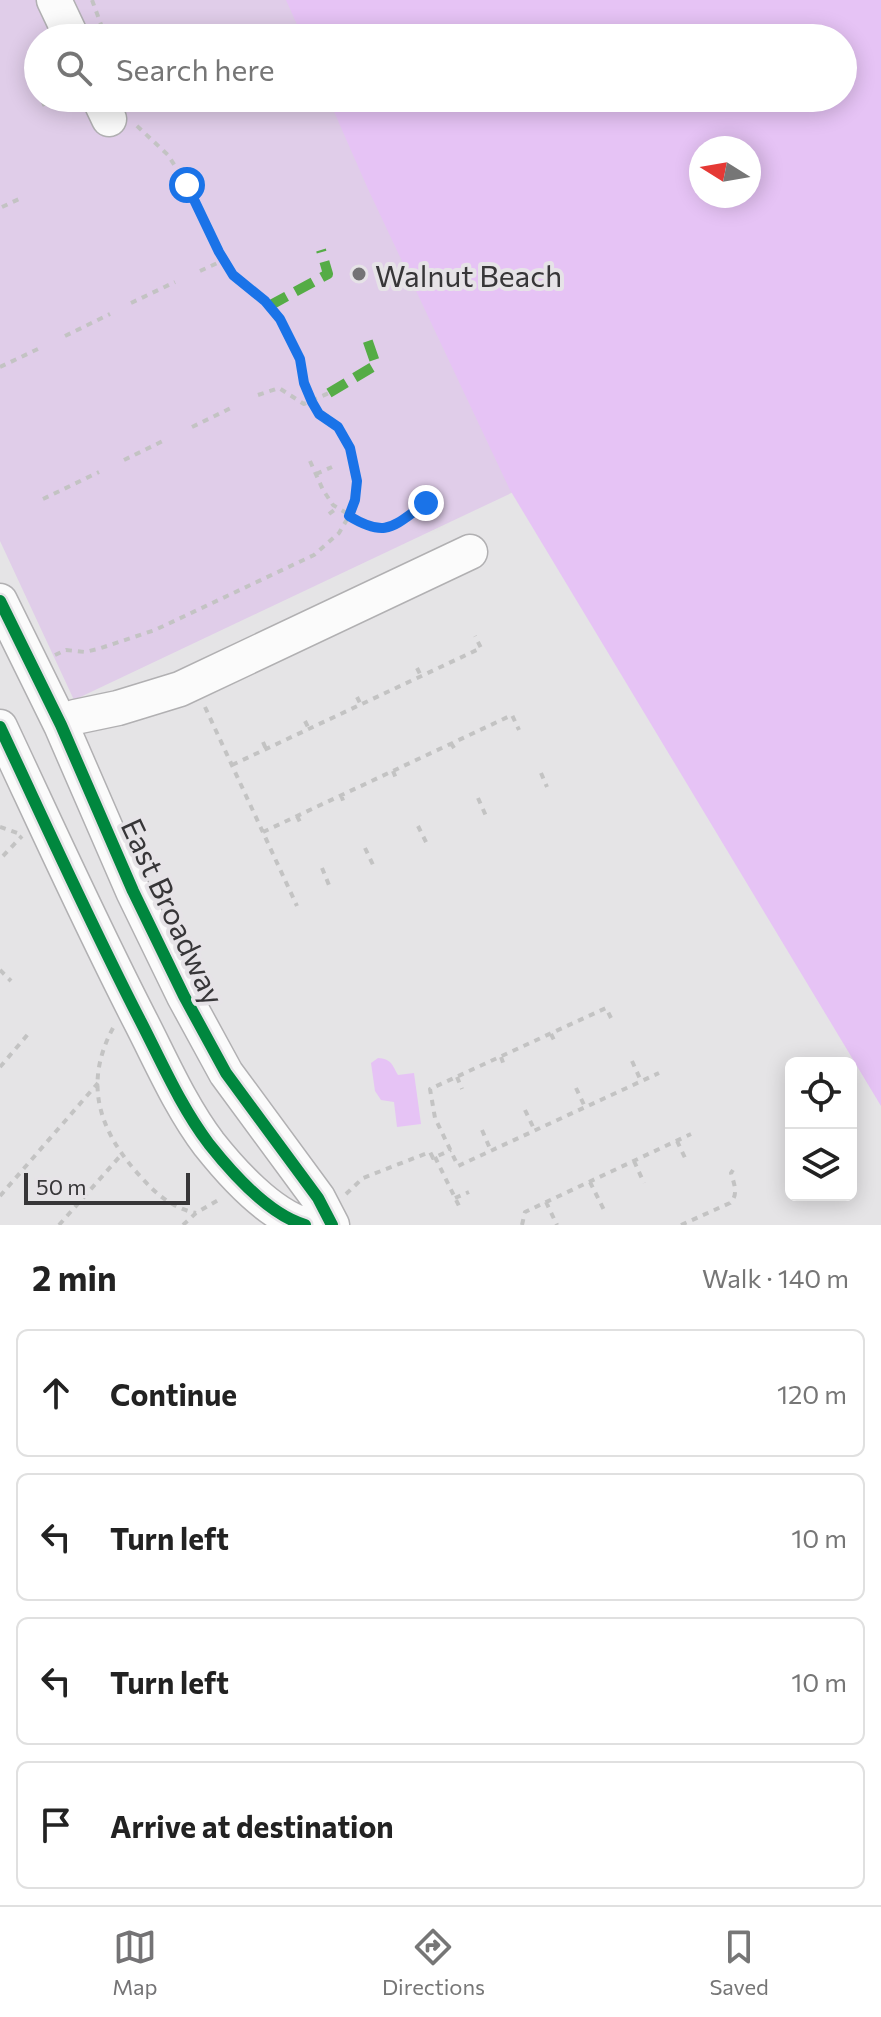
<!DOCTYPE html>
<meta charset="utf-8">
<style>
body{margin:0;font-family:Commissioner,sans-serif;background:#f2f2f2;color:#222}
.controls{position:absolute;right:24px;bottom:24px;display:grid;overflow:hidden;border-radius:12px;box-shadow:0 4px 20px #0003}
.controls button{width:72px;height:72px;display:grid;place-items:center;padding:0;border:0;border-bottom:2px solid #e0e0e0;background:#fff;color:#222;font:40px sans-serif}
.compass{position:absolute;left:689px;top:136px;width:72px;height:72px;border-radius:50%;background:#fff;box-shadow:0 4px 20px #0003;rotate:281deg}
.scale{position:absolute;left:24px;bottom:20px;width:166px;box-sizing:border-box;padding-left:8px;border:4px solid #373638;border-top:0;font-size:22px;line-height:28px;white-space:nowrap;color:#373638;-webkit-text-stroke:6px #e6e3e7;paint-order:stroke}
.stop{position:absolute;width:24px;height:24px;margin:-18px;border:6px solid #1a73e8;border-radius:50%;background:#fff}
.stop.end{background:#1a73e8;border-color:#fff;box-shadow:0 2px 8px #0008}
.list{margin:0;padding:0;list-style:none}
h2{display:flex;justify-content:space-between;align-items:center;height:104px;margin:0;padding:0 32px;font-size:34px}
h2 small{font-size:26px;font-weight:400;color:#767676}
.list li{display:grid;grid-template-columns:52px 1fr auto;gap:24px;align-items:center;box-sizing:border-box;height:128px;margin:0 16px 16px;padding:0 16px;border:2px solid #e0e0e0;border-radius:12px}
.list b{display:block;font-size:30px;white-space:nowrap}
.list em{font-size:26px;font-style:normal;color:#767676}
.icon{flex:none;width:44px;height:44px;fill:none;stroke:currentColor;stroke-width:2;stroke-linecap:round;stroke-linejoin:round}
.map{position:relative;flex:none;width:881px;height:1225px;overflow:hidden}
.search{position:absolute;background:#fff;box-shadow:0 4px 20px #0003;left:24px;right:24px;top:24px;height:88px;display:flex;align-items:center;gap:20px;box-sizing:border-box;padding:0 28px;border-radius:44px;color:#767676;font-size:30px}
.sheet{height:680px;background:#fff}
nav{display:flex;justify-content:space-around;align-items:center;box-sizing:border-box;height:112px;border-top:2px solid #e0e0e0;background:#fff;font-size:22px;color:#767676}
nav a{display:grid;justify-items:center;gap:4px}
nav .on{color:#747375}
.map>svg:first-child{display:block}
.green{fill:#e0cde9}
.water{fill:#e6c3f5;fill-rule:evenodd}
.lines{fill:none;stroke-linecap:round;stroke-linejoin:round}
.minor-casing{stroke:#b1b0b2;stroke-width:37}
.path{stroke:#c3c3c3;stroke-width:4;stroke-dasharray:6 6;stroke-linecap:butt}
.minor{stroke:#fbfbfb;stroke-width:34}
.quiet{stroke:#55ac46;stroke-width:10;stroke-dasharray:20 10;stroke-linecap:butt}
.cycleway-casing{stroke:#e6e3e7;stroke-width:17}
.cycleway{stroke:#00873e;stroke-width:12}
.route{stroke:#1a73e8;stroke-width:10}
.poi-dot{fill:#747375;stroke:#e6e3e7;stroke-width:3}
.labels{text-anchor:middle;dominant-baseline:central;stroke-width:8;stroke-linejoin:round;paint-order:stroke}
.poi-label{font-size:30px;fill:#373638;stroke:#e6e3e7;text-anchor:start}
.street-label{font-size:30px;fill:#373638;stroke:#e6e3e7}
</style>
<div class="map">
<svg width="881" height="1225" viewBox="0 0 881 1225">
<rect width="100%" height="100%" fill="#e5e4e6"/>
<path class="green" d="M0 0H412L420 38H38V98H432L560 470 74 700 0 541Z"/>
<path class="water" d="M286 0H881V1106L510 490 368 189 328 98H843V38H303ZM701 148H749V196H701Z
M378 1058C391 1059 392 1064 398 1075L414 1073 421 1124 397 1127 394 1102 381 1100 375 1091 371 1063Z"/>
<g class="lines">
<g class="minor-casing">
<path id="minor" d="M54 0 72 38
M99 98 109 119
M0 601 61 725 133 891 184 996 226 1073 318 1198 332 1225
M61 725 75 717 118 708 180 689 470 552
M0 727C46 825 91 925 141 1022 162 1063 181 1107 209 1144 232 1173 270 1215 305 1225"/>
</g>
<path class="path" d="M92 0 106 38
M42 105 57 98
M2 207 19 199
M200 271 224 260
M131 303 175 282
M65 336 110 314
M0 367 42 347
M258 395 279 388 304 404 329 393
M192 427 235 406
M124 460 167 439
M310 461 323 490 333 505 370 527 387 528 426 503
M316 474 332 467
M43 499 99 472
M329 514 337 508
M55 655 66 650 85 652 98 649 155 630 314 555 339 533 349 516 355 500 356 471 350 448 338 427 319 414 312 402 304 383 300 359 280 319 265 301 233 275 219 252 187 185 168 155 136 125
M417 668 421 676
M357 697 361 705
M205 707 297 906
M305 721 309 729
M263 742 266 749
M451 743 457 753
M232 765 481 648 475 636
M393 771 397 781
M541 773 547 787
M341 795 345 806
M478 798 486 816
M297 816 302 826
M418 826 427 844
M0 827 20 834
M263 832 512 715 519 730
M365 848 375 869
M3 856 22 836
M322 868 331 890
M0 970 11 981
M611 1018 606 1008 430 1089 435 1118 458 1166 659 1073
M113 1028C83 1084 99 1131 140 1176 156 1194 172 1208 196 1213
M551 1034 556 1044
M501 1057 505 1068
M632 1061 641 1081
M0 1067 29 1033
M457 1077 462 1089
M576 1088 585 1107
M525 1110 535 1131
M482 1130 491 1151
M677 1141 687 1162
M435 1157 460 1208
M634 1161 644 1183
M590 1182 605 1212
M346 1194 363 1178 430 1152 433 1158 451 1150
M0 1196 98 1083
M455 1198 469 1192
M546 1202 557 1225
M59 1225 122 1154
M183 1225 196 1213 222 1198
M522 1225 525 1212 691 1134
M681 1225 730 1203C739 1194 734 1184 731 1173L733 1170"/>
<use href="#minor" class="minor"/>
<path class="quiet" d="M269 306 328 274 321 250
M329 393 376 365 365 333"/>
<g class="cycleway-casing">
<path id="cycleway" d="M0 601 61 725 133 891 184 996 226 1073 318 1198 332 1225
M0 727C46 825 91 925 141 1022 162 1063 181 1107 209 1144 232 1173 270 1215 305 1225"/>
</g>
<use href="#cycleway" class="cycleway"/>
</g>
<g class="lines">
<path class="route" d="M187 185 219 252 233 275 265 301 280 319 300 359 304 383 312 402 319 414 338 427 350 448 357 481 355 500 349 516C387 539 393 526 426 503"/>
</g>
<circle class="poi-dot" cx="359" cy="274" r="8"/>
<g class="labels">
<g class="poi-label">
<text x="375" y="274">Walnut Beach</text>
</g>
<g class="street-label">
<text transform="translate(174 911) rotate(65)">East Broadway</text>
</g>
</g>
</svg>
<div class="controls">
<button><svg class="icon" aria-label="locate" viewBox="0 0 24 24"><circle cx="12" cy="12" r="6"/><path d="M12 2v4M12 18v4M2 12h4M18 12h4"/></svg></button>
<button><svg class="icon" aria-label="layers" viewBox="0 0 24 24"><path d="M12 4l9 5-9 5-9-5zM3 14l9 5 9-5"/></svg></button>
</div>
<svg class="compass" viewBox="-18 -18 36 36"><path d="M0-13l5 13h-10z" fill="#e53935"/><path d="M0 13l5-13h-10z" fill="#767676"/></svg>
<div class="scale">50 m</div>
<div class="stop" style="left:187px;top:185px"></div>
<div class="stop end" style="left:426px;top:503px"></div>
<div class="search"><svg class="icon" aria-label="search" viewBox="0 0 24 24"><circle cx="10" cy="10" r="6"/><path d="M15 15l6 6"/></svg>Search here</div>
</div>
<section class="sheet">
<h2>2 min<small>Walk · 140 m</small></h2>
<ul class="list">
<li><svg class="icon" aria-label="ahead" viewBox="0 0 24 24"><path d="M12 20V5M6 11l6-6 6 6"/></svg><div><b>Continue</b></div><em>120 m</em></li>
<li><svg class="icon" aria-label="left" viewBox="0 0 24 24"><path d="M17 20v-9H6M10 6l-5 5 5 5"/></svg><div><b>Turn left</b></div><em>10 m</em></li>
<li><svg class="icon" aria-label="left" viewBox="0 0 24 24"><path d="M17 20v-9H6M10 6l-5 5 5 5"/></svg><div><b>Turn left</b></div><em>10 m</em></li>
<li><svg class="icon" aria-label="arrive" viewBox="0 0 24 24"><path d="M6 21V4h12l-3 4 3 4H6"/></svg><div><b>Arrive at destination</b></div></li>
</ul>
</section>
<nav>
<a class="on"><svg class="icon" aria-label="map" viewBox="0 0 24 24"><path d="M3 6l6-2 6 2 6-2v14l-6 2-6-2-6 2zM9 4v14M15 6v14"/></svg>Map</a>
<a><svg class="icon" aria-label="directions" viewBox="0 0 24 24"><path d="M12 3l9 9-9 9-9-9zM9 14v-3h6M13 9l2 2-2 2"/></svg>Directions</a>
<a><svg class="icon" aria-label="saved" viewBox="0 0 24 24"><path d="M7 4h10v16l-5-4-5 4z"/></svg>Saved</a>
</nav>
